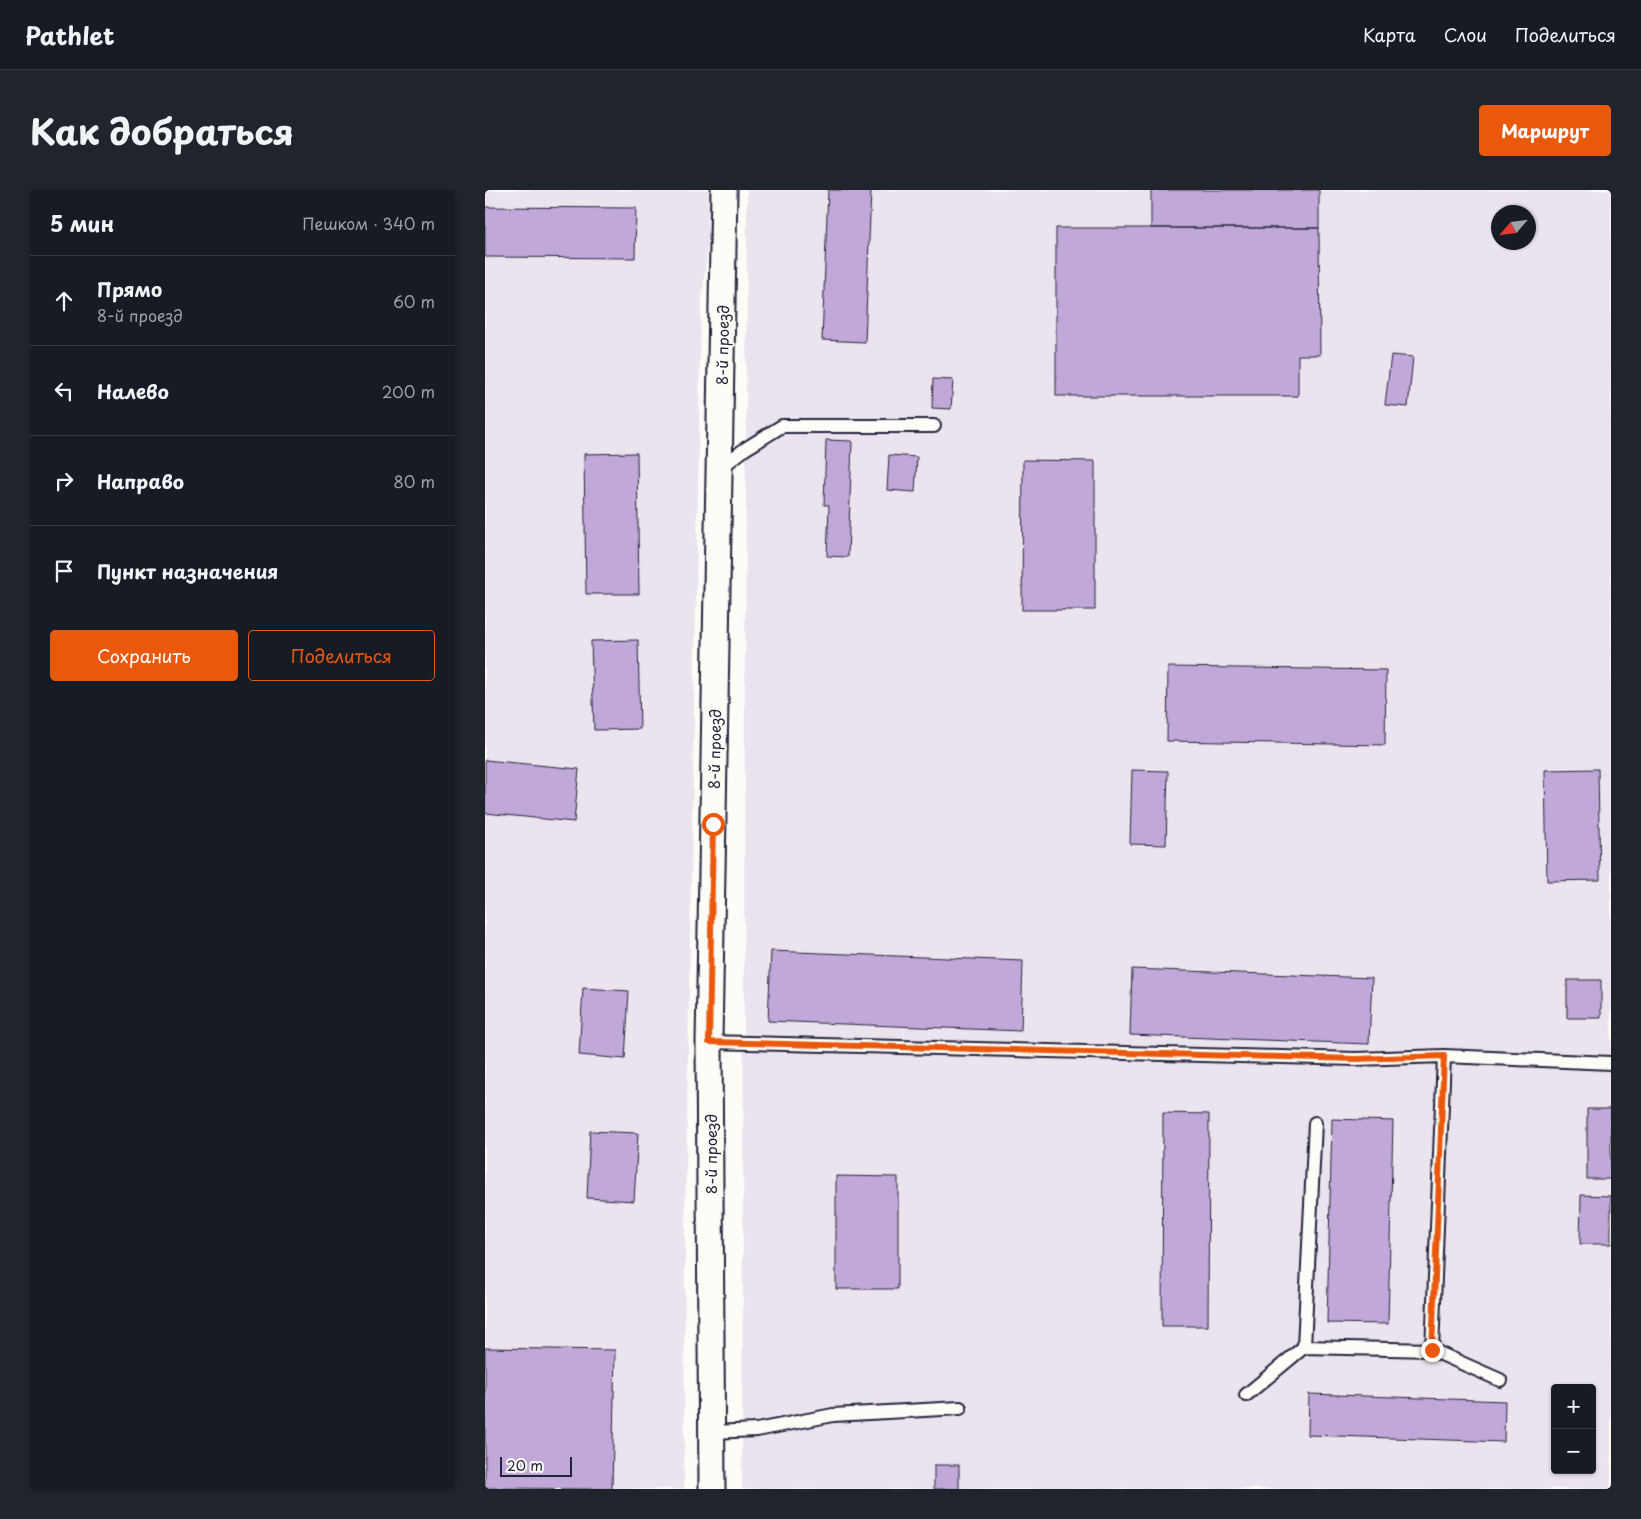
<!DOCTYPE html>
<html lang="ru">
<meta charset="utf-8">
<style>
body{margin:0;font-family:"Playpen Sans",sans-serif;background:#20242c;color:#f1f3f6}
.controls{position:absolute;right:15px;bottom:15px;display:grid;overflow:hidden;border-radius:5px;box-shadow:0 1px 4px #0004}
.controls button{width:45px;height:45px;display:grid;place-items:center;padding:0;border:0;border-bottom:1px solid #363941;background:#171b24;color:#f1f3f6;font:25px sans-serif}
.compass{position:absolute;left:1006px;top:15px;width:45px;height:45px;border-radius:50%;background:#171b24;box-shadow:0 1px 4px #0004;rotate:242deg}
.scale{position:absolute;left:15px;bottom:12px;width:72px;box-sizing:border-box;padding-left:5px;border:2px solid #22223b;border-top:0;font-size:14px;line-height:18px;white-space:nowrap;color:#22223b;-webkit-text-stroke:4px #fdfcf7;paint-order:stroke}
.stop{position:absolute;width:15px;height:15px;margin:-11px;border:4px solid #ea580c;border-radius:50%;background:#fff}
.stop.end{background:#ea580c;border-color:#fff;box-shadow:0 1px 5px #0008}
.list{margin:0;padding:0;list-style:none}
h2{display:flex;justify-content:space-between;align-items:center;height:65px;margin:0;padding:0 20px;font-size:21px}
h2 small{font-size:16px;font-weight:400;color:#9ea1a6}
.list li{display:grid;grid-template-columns:32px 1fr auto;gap:15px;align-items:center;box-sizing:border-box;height:90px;padding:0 20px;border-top:1px solid #363941}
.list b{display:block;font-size:19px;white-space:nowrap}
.list p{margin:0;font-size:16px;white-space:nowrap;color:#9ea1a6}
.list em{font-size:16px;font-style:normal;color:#9ea1a6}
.actions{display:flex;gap:10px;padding:15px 20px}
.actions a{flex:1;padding:11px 0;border:1px solid #ea580c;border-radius:5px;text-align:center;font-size:18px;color:#ea580c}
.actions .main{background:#ea580c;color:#fff}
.icon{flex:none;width:28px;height:28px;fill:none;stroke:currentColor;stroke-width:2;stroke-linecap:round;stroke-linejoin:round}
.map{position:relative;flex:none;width:1126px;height:1299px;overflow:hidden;border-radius:5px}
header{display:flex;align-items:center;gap:30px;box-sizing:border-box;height:70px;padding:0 25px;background:#171b24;border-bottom:1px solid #363941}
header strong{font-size:24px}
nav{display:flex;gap:28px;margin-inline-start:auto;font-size:18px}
.intro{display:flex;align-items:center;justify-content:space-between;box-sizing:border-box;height:120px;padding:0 30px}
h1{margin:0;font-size:35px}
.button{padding:12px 22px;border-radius:5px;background:#ea580c;color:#fff;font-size:18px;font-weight:700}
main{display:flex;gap:30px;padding:0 30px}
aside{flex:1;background:#171b24;border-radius:5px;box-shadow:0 1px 4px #0004}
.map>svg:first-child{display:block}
.built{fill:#ebe3ee;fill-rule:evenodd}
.building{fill:#c0a9d8;stroke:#22223b}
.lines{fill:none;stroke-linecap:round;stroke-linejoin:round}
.lane-casing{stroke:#22223b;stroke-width:16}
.street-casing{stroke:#22223b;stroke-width:29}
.lane{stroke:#fdfcf7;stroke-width:12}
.street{stroke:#fdfcf7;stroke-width:25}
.route{stroke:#ea580c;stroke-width:6}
.labels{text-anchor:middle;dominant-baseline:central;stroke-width:4;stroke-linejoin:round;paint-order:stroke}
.street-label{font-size:15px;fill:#22223b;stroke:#fdfcf7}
</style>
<header>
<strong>Pathlet</strong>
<nav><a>Карта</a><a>Слои</a><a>Поделиться</a></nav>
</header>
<div class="intro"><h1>Как добраться</h1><a class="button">Маршрут</a></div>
<main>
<aside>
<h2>5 мин<small>Пешком · 340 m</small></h2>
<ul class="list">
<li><svg class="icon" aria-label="ahead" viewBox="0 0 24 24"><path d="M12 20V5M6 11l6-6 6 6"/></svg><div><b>Прямо</b><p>8-й проезд</p></div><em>60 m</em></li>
<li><svg class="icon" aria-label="left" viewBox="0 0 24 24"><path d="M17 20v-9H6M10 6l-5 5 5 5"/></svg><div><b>Налево</b></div><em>200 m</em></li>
<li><svg class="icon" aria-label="right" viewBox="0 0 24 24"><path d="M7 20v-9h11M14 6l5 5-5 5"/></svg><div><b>Направо</b></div><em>80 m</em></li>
<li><svg class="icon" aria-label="arrive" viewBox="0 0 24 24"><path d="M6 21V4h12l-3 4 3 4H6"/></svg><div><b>Пункт назначения</b></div></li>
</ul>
<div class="actions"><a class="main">Сохранить</a><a>Поделиться</a></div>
</aside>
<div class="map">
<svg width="1126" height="1299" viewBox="0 0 1126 1299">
<rect width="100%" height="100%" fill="#fdfcf7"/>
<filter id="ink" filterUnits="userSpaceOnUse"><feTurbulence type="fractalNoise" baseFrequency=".02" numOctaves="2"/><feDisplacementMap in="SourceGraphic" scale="10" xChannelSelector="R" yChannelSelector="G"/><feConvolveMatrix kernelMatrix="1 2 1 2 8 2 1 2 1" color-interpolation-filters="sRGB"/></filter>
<g filter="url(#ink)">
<path class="built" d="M0 0H226V22L216 118 200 1042 199 1299H0Z
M262 0H1126V1299H257ZM1014 22H1044V52H1014ZM1070 1198H1107V1280H1070Z"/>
<path class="building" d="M343 0H386L380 152 337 150Z
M666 0H834V38H666Z
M0 17 151 18 150 68 0 67Z
M571 38H834L835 165H813V206H571Z
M906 165 928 167 923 217 900 215Z
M448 189 468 190 466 219 447 218Z
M341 250 367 251 363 367 342 366 344 315H339Z
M152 263 154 404H101L99 264Z
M404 265 432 267 430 302 402 300Z
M538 270 610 271V420H537Z
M153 450 155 539 109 540 106 451Z
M683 477 901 480 900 555 682 551Z
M0 570 94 579 89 632 0 623Z
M1113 579 1115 690 1062 691 1060 580Z
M647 580 683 581 681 655 645 654Z
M286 761 538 771 536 841 283 831Z
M647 779 887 788 884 854 645 845Z
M1082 790H1116V828H1082Z
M98 798 144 801 140 869 94 865Z
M1102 919H1126V989H1102Z
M678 923 724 924 723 1136H677Z
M847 929 908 931 903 1134 842 1133Z
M105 941 153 943 149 1011 102 1008Z
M351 986 413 987V1099H351Z
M1096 1005 1126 1006V1054H1095Z
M0 1158 130 1160 127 1299 0 1298Z
M824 1204 1020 1211 1019 1252 823 1245Z
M449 1275H474V1299H449Z"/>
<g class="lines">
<g class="lane-casing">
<path id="lane" d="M234 279 260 259 297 236H449
M224 852 871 869 959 866 1126 873
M830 933 819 1157 947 1160 959 866
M947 1160 1015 1190
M761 1205 819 1157
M227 1242 272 1240 348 1225 475 1218"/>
</g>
<g class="street-casing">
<path id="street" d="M227 1299 224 852 239 0"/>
</g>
<use href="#lane" class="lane"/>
<use href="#street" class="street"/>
</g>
</g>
<g class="lines" filter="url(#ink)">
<path class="route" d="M228 634 224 852 871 869 959 866 947 1160"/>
</g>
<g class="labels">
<g class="street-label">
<text transform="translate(237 155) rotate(-89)">8-й проезд</text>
<text transform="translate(229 559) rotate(-89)">8-й проезд</text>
<text transform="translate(225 964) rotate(-90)">8-й проезд</text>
</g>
</g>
</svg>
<div class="controls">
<button>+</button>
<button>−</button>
</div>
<svg class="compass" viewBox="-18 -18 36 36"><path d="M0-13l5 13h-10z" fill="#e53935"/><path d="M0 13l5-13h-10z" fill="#9ea1a6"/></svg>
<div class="scale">20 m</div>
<div class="stop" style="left:228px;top:634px"></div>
<div class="stop end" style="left:947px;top:1160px"></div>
</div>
</main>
